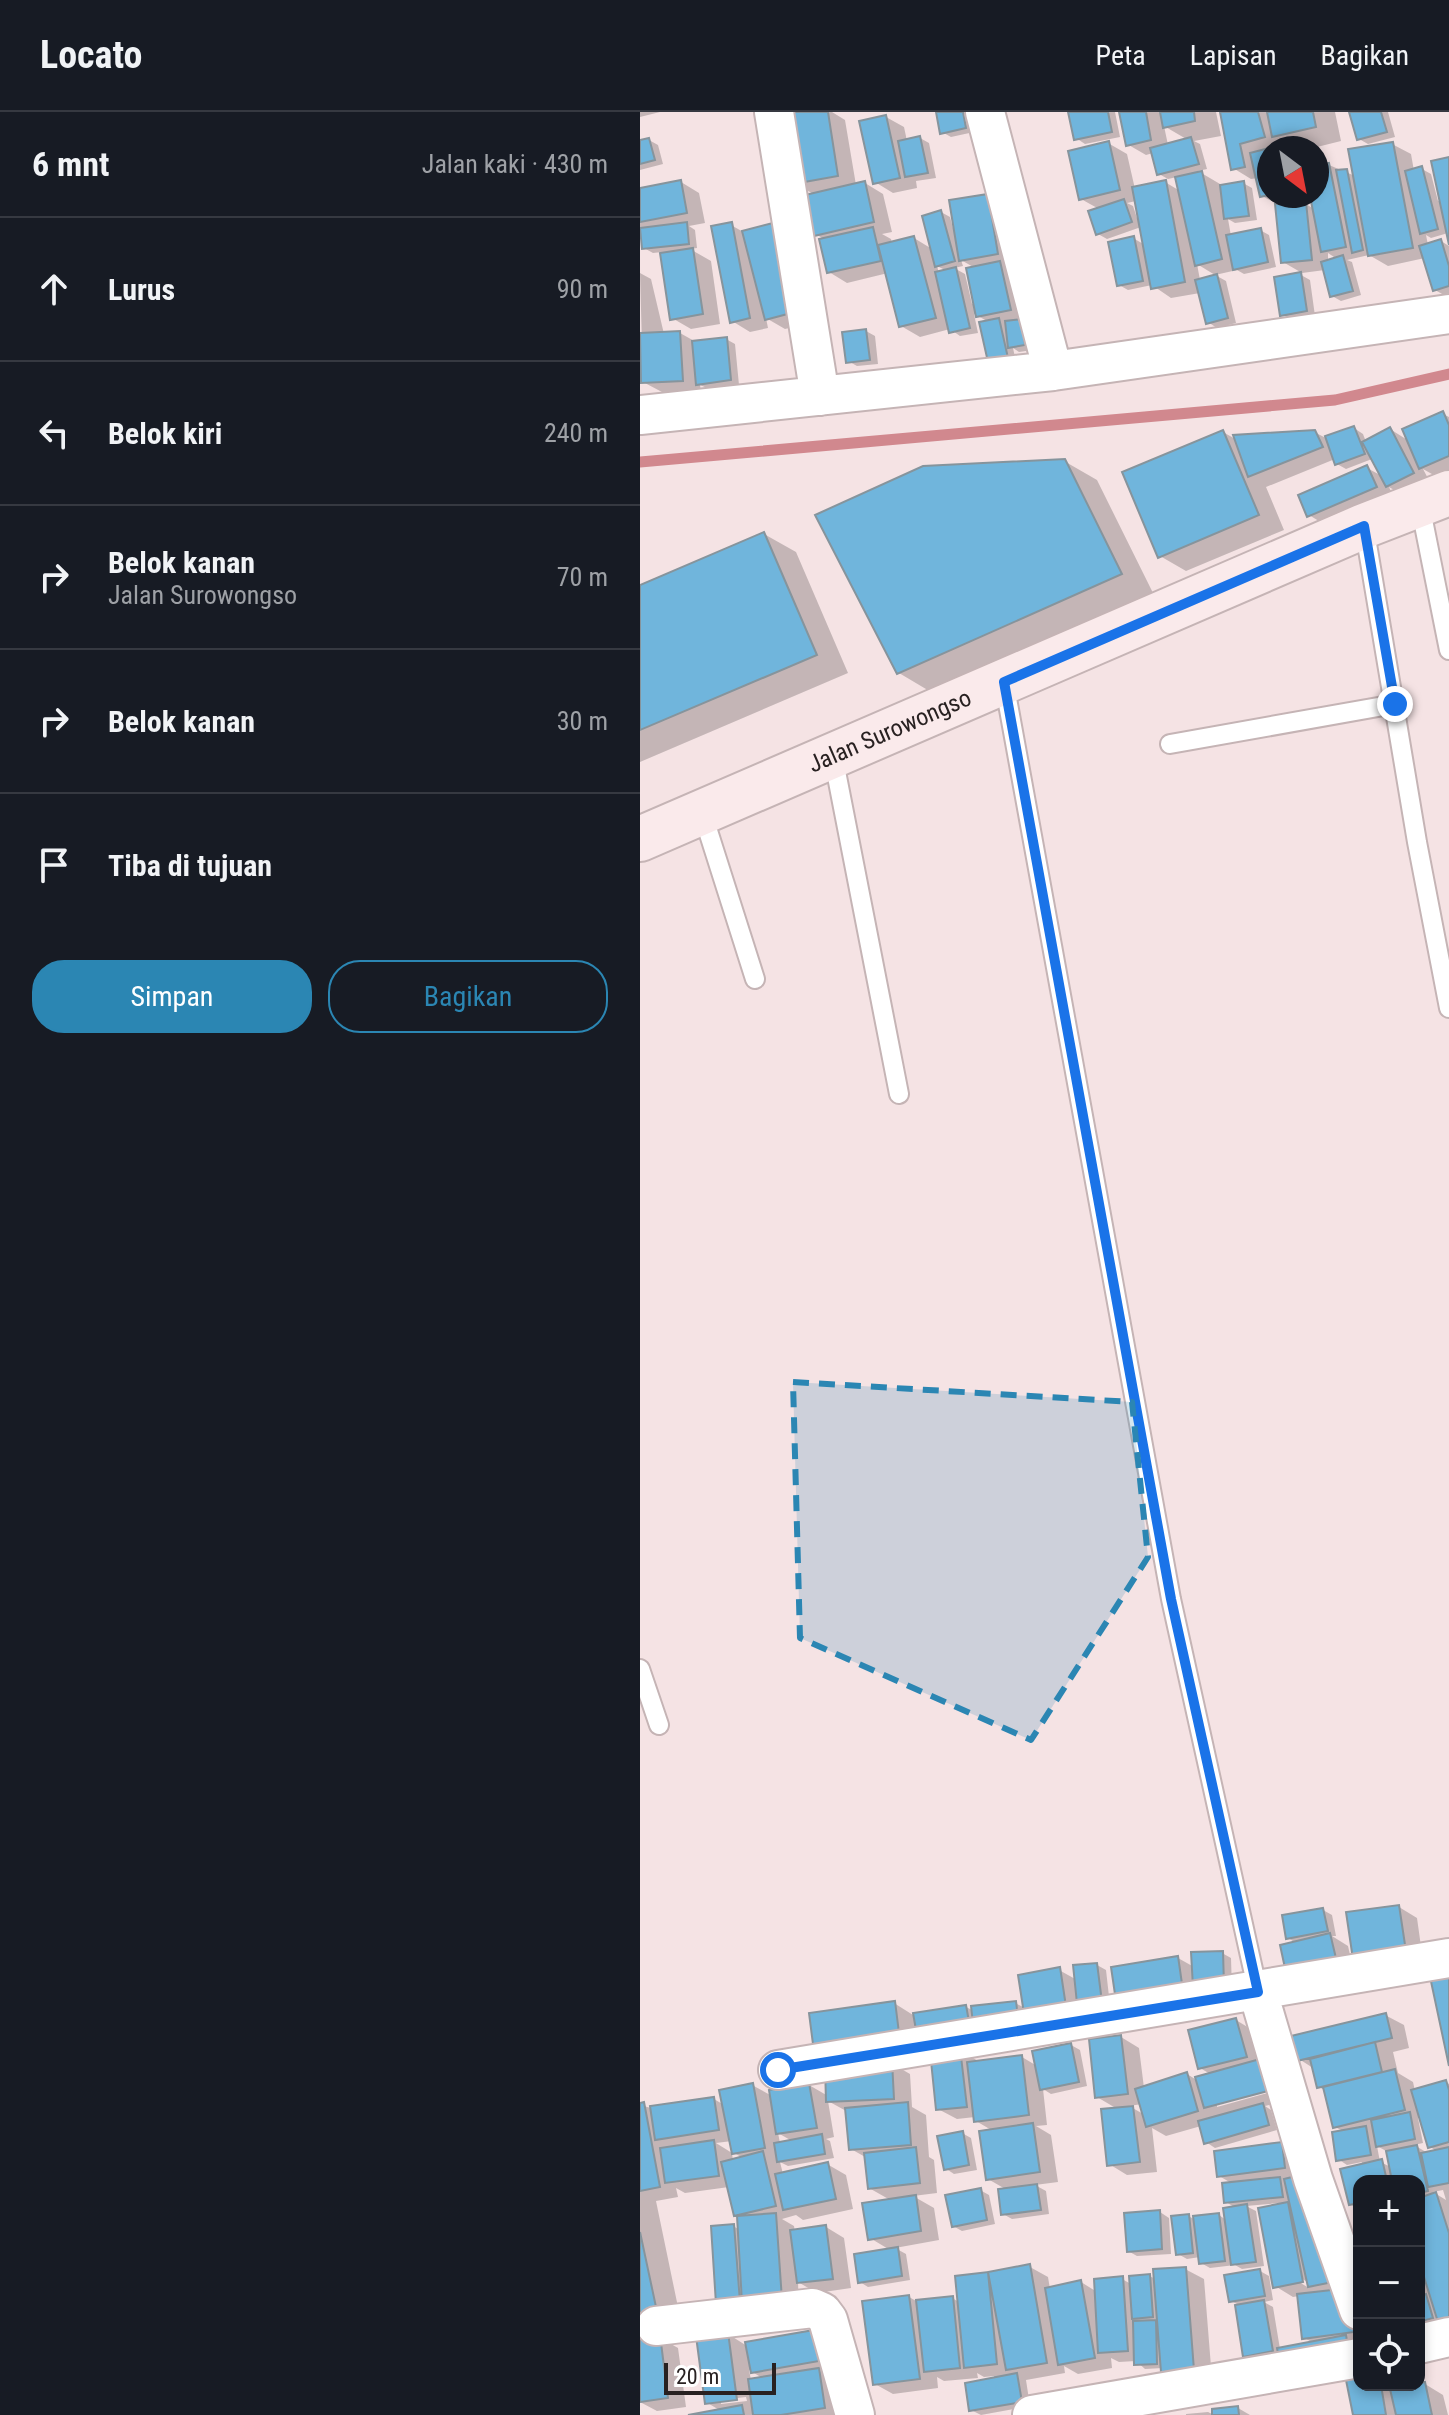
<!DOCTYPE html>
<html lang="id">
<meta charset="utf-8">
<style>
body{margin:0;font-family:"Roboto Condensed",sans-serif;background:#20242c;color:#f1f3f6}
.controls{position:absolute;right:24px;bottom:24px;display:grid;overflow:hidden;border-radius:16px;box-shadow:0 4px 12px #0003}
.controls button{width:72px;height:72px;display:grid;place-items:center;padding:0;border:0;border-bottom:2px solid #363941;background:#171b24;color:#f1f3f6;font:40px sans-serif}
.compass{position:absolute;left:617px;top:24px;width:72px;height:72px;border-radius:50%;background:#171b24;box-shadow:0 4px 12px #0003;rotate:148deg}
.scale{position:absolute;left:24px;bottom:20px;width:112px;box-sizing:border-box;padding-left:8px;border:4px solid #282121;border-top:0;font-size:22px;line-height:28px;white-space:nowrap;color:#282121;-webkit-text-stroke:6px #fff;paint-order:stroke}
.stop{position:absolute;width:24px;height:24px;margin:-18px;border:6px solid #1a73e8;border-radius:50%;background:#fff}
.stop.end{background:#1a73e8;border-color:#fff;box-shadow:0 2px 8px #0008}
.list{margin:0;padding:0;list-style:none}
h2{display:flex;justify-content:space-between;align-items:center;height:104px;margin:0;padding:0 32px;font-size:34px}
h2 small{font-size:26px;font-weight:400;color:#9ea1a6}
.list li{display:grid;grid-template-columns:52px 1fr auto;gap:24px;align-items:center;box-sizing:border-box;height:144px;padding:0 32px;border-top:2px solid #363941}
.list b{display:block;font-size:30px;white-space:nowrap}
.list p{margin:0;font-size:26px;white-space:nowrap;color:#9ea1a6}
.list em{font-size:26px;font-style:normal;color:#9ea1a6}
.actions{display:flex;gap:16px;padding:24px 32px}
.actions a{flex:1;padding:18px 0;border:2px solid #2b86b3;border-radius:32px;text-align:center;font-size:28px;color:#2b86b3}
.actions .main{background:#2b86b3;color:#fff}
.icon{flex:none;width:44px;height:44px;fill:none;stroke:currentColor;stroke-width:2;stroke-linecap:round;stroke-linejoin:round}
.map{position:relative;flex:none;width:809px;height:2303px;overflow:hidden}
header{display:flex;align-items:center;gap:48px;box-sizing:border-box;height:112px;padding:0 40px;background:#171b24;border-bottom:2px solid #363941}
header strong{font-size:38px}
nav{display:flex;gap:44px;margin-inline-start:auto;font-size:28px}
main{display:flex}
aside{flex:1;background:#171b24}
.map>svg:first-child{display:block}
.shadow{fill:#0003;fill-rule:evenodd}
.lines{fill:none;stroke-linecap:round;stroke-linejoin:round}
.stream{stroke:#d1888e;stroke-width:11}
.building{fill:#70b5dc;stroke:#86949c;stroke-width:2}
.lane-casing{stroke:#c5b4b5;stroke-width:22}
.street-casing{stroke:#c5b4b5;stroke-width:42}
.secondary-casing{stroke:#c5b4b5;stroke-width:48}
.lane{stroke:#fff;stroke-width:18}
.street{stroke:#fff;stroke-width:38}
.secondary{stroke:#faeaeb;stroke-width:44}
.route{stroke:#1a73e8;stroke-width:10}
.marked{fill:#2b86b3;fill-opacity:0.2;stroke:#2b86b3;stroke-width:6;stroke-dasharray:16 10;stroke-linejoin:round}
.labels{text-anchor:middle;dominant-baseline:central;stroke-width:8;stroke-linejoin:round;paint-order:stroke}
.street-label{font-size:24px;fill:#282121;stroke:#fff}
</style>
<header>
<strong>Locato</strong>
<nav><a>Peta</a><a>Lapisan</a><a>Bagikan</a></nav>
</header>
<main>
<aside>
<h2>6 mnt<small>Jalan kaki · 430 m</small></h2>
<ul class="list">
<li><svg class="icon" aria-label="ahead" viewBox="0 0 24 24"><path d="M12 20V5M6 11l6-6 6 6"/></svg><div><b>Lurus</b></div><em>90 m</em></li>
<li><svg class="icon" aria-label="left" viewBox="0 0 24 24"><path d="M17 20v-9H6M10 6l-5 5 5 5"/></svg><div><b>Belok kiri</b></div><em>240 m</em></li>
<li><svg class="icon" aria-label="right" viewBox="0 0 24 24"><path d="M7 20v-9h11M14 6l5 5-5 5"/></svg><div><b>Belok kanan</b><p>Jalan Surowongso</p></div><em>70 m</em></li>
<li><svg class="icon" aria-label="right" viewBox="0 0 24 24"><path d="M7 20v-9h11M14 6l5 5-5 5"/></svg><div><b>Belok kanan</b></div><em>30 m</em></li>
<li><svg class="icon" aria-label="arrive" viewBox="0 0 24 24"><path d="M6 21V4h12l-3 4 3 4H6"/></svg><div><b>Tiba di tujuan</b></div></li>
</ul>
<div class="actions"><a class="main">Simpan</a><a>Bagikan</a></div>
</aside>
<div class="map">
<svg width="809" height="2303" viewBox="0 0 809 2303">
<rect width="100%" height="100%" fill="#f5e3e4"/>
<path class="shadow" d="M0 0H20L0 5Z
M168 0H192L205 8 216 73 225 71 243 82 252 120 242 122 251 127 252 132 274 126 292 137 301 100 310 105 313 116 316 115 348 84 375 152 365 154 378 161 393 238 379 240 373 236 376 250 359 254 349 210 334 202 338 221 320 224 310 217 280 225 261 214 248 161 207 171 189 160 185 128 176 122 175 83 155 71ZM321 148 335 156V191L332 192 325 162 314 156 323 154ZM297 154 307 159 299 161Z
M298 0H330L334 20 311 25 302 20Z
M431 0H475L480 25 445 32 436 26Z
M481 0H576L581 24 554 29 560 32 567 57 558 59 580 72V75L603 71 612 76 617 108 595 111 588 107 591 124 620 118 629 123 636 155 604 162 597 158 575 163 557 152 560 168 577 164 586 169 596 211 577 216 568 210 560 181 531 186 512 173 488 178 479 173 493 126 505 133 501 115 467 127 458 122 459 97 441 87 468 31 487 42 495 77 525 70 540 79 537 65 528 67 519 62 513 41 506 43 487 32ZM524 14 548 28 528 33ZM496 89 499 105 497 106 493 94 487 91Z
M582 0H695L701 29 673 36H629V84H677V55L689 53 715 64 752 32 771 42 774 59 782 57 791 62 798 89 801 88 809 47V123L808 121 791 126 786 123 788 133 801 129 809 134V181L804 183 795 178 785 146 748 154 729 143 707 148 712 150 721 183 701 189 692 184 685 158 662 161 643 150 637 92 622 84 618 66 611 67 593 56ZM640 27 650 33 642 35ZM672 86 674 97 661 89ZM688 141 697 147 688 149Z
M711 0H748L755 25 728 32 719 27Z
M246 5 264 15 267 29 280 26 289 31 296 66 276 69 277 76 253 81 235 70Z
M9 28 18 33 23 52 0 58V30Z
M41 70 59 81 65 111 49 114 55 118 57 136 50 137 71 149 80 212 51 217 32 206 22 140 13 141 4 136 0 122V78Z
M91 113 105 121 173 210 145 217 126 206 128 216 110 220 92 209Z
M0 161 11 167 24 222 40 221 56 230 86 227 95 232 99 273 67 276 60 273 61 279 22 280 3 270Z
M661 163 670 168 675 204 651 208 642 202Z
M226 219 235 224 238 252 217 254 208 249Z
M803 302 809 305V362L799 366 783 357 791 372 766 385 749 375 754 386 687 414 669 403 727 356 742 364 732 347 706 357 697 352 695 347 626 375 644 418 546 459 520 444 583 320 597 328 674 320 686 326 714 316 723 322 726 330 750 317 769 329Z
M424 349 457 368 513 481 291 580 259 561Z
M124 422 156 440 208 561 0 650V475Z
M759 1795 777 1806 784 1856 734 1863Z
M683 1798 692 1803 696 1824H692L708 1834 716 1869 648 1826Z
M582 1841 591 1846 592 1878 496 1898 538 1846 554 1855Z
M457 1853 466 1858 471 1902 195 1950 254 1891 273 1903 326 1895 334 1899 375 1891 385 1896 419 1858 437 1868Z
M745 1903 764 1913 769 1936 753 1940 758 1961 773 1970 775 1979 806 1970 809 1972V2214L779 2217V2069H719V2097L710 2092 722 2050 707 2053 698 2047 705 2020 695 2015 686 1979 679 1975 673 1956 659 1947ZM781 2005 790 2035 797 2039 786 2040 774 2033 783 2031 778 2006ZM737 2034 748 2040 751 2055 740 2050ZM803 2078 806 2088 793 2080ZM779 2152H782L787 2167 781 2164Z
M596 1908 614 1919 645 1989 625 1994 631 1998 637 2018 575 2036 566 2030 561 2014 526 2024 512 2016 517 2060 487 2063 469 2052 479 1998 457 1985 481 1925 499 1936 504 1976 547 1962 555 1967 572 1963 560 1956ZM637 1974 638 1978 577 1995V1990ZM502 1992 505 2003 489 1994Z
M431 1933 440 1938 447 1974 411 1982 403 1977 407 2013 396 2014 411 2023 418 2070 395 2073 406 2079 409 2102 372 2107 363 2102 367 2078 348 2067 353 2019 336 2009 335 2005 317 2007 298 1997 320 1938 338 1949 382 1945 397 1954Z
M251 1951 270 1962 272 1995 286 2003 289 2045 294 2048 297 2081 273 2084 294 2096 299 2128 255 2136 266 2142 270 2168 228 2175 220 2170 250 2138 230 2126 252 2089 229 2076 227 2046 211 2037 208 2000 188 1989 194 2025 186 2027 190 2029 194 2046 148 2054 140 2050 143 2062 187 2052 206 2063 213 2097 163 2108 156 2103 142 2107 154 2114 155 2120 186 2115 204 2126 211 2176 177 2181 158 2170 159 2198 97 2201 93 2114 100 2118 99 2105 95 2103 89 2075 45 2081 36 2076 38 2085 16 2089 44 2224 24 2228 38 2236 46 2295 17 2299 0 2290V1993L11 1996 74 1987 84 1993 112 1973 132 1984 169 1973 188 1984ZM138 2021 152 2029 140 2031ZM92 2029 94 2041 103 2046 93 2049 92 2041 76 2031Z
M322 2021 331 2026 337 2058 314 2062 305 2056Z
M642 2032 660 2043 719 2184V2232L614 2248 605 2243 597 2192 591 2189 620 2159 629 2164 633 2188 624 2190 633 2195 640 2237 674 2231 664 2226 659 2184 653 2185 635 2174 639 2091 606 2094 616 2099 624 2154 602 2157 595 2153 570 2156 561 2151 560 2145 547 2147 538 2142 548 2104 556 2108 579 2103 586 2108 596 2096 586 2090 593 2072 579 2064ZM656 2163 669 2171V2176L654 2167Z
M340 2078 349 2083 355 2112 322 2119 313 2114Z
M520 2100 529 2106 531 2142 497 2144 488 2139Z
M390 2155 408 2165 410 2177 441 2170 457 2180 482 2167 491 2172 509 2164 516 2167 545 2157 564 2167 572 2267 542 2270 523 2259V2256L505 2257 496 2249 479 2250 471 2246 472 2256 438 2262 424 2254 425 2261 386 2268 390 2294 341 2303 331 2298 354 2267V2264L344 2265 337 2261 338 2266 304 2269 297 2265 298 2276 253 2282 235 2272 269 2185 278 2190 312 2186 319 2190 317 2165Z
M173 2220 203 2303H60L81 2299 66 2290 88 2222 107 2234ZM109 2258 124 2267 111 2268ZM106 2285 107 2289 81 2292V2288Z
M785 2272 803 2283 808 2303H715L719 2273H763L764 2276Z
M598 2296 610 2303H574Z
M568 2300 574 2303H546V2302Z"/>
<g class="lines">
<path class="stream" d="M0 350 695 288 809 262"/>
</g>
<path class="building" d="M156 0H188L198 64 153 72 142 2Z
M296 0H323L326 16 300 22Z
M428 0H468L472 20 434 28Z
M479 0H506L511 28 486 34Z
M520 0H554L555 9 523 16Z
M580 0H618L625 25 600 32 605 55 591 58Z
M627 0H673L676 15 632 25Z
M709 0H741L747 20 717 28Z
M246 3 260 66 233 72 219 9Z
M280 24 288 61 265 65 258 29Z
M551 25 559 52 517 63 510 36Z
M9 26 15 48 0 52V28Z
M469 29 480 78 439 88 428 39Z
M753 30 773 136 728 144 708 37Z
M629 36V83L620 85 610 41Z
M809 45V133L791 49Z
M689 51 706 135 681 140 670 84H677V53Z
M782 54 798 117 780 122 765 59Z
M707 57 723 138 712 141 696 58Z
M562 59 582 147 555 154 535 65Z
M41 68 47 101 0 110V76Z
M526 68 545 170 511 177 492 75Z
M225 69 234 110 174 124 165 83Z
M604 69 609 104 584 107 580 73Z
M348 82 358 142 319 149 309 88Z
M484 87 492 110 456 123 448 99Z
M666 90 672 148 641 151 635 92Z
M301 98 315 149 295 155 282 104Z
M47 110 49 132 2 137 0 116Z
M92 110 110 206 90 211 71 114Z
M133 111 155 200 125 208 102 119Z
M233 115 241 149 187 161 179 127Z
M621 116 628 150 593 158 586 123Z
M274 124 296 206 259 215 238 133Z
M494 124 503 169 477 174 468 130Z
M801 127 809 154V174L793 179 779 134Z
M53 136 63 202 30 208 20 141Z
M703 143 713 179 690 185 681 150Z
M360 149 371 198 336 205 326 156Z
M316 155 330 216 309 221 295 160Z
M661 160 667 199 640 204 634 165Z
M577 162 588 206 566 212 555 168Z
M359 206 368 246 348 250 339 210Z
M382 207 385 233 368 236 365 209Z
M226 217 230 248 206 251 202 220Z
M40 219 43 269 1 271 0 221Z
M87 225 91 268 56 273 52 229Z
M803 299 809 313V344L779 357 762 317Z
M714 314 725 342 695 353 685 324Z
M750 315 774 361 746 375 722 330Z
M583 318 619 403 518 446 482 360Z
M675 318 683 335 608 365 593 323Z
M425 347 482 462 257 562 175 403 283 354Z
M727 353 737 375 667 405 658 383Z
M124 420 177 543 0 618V473Z
M759 1793 767 1846 714 1854 706 1800Z
M683 1796 688 1819 646 1827 642 1803Z
M690 1821 699 1859 648 1870 640 1833Z
M583 1839 584 1874 553 1875 551 1840Z
M538 1844 543 1879 476 1889 471 1855Z
M457 1851 463 1898 438 1901 433 1853Z
M420 1855 427 1901 385 1908 378 1863Z
M809 1855V1954L789 1860Z
M255 1889 260 1929 174 1940 169 1901Z
M376 1889 379 1914 334 1920 331 1894Z
M326 1893 331 1921 278 1929 273 1901Z
M746 1901 752 1926 657 1949 651 1924Z
M596 1906 607 1945 558 1957 548 1918Z
M481 1923 488 1982 455 1986 449 1927Z
M735 1930 742 1960 677 1976 670 1947Z
M431 1931 439 1970 400 1978 392 1939Z
M320 1936 327 1995 296 1998 290 1939Z
M382 1943 389 2003 334 2010 327 1950Z
M620 1947 628 1979 564 1996 555 1965Z
M252 1949 254 1987 186 1990 185 1953Z
M755 1957 765 1998 693 2016 683 1975Z
M547 1960 558 1999 506 2015 495 1977Z
M806 1968 809 1978V2030L788 2036 771 1978Z
M113 1971 125 2036 92 2042 79 1978Z
M169 1971 177 2016 136 2022 129 1978Z
M74 1985 79 2018 15 2028 10 1994Z
M4 1990 20 2075 0 2079V1991Z
M268 1990 271 2033 209 2038 205 1996Z
M623 1991 629 2013 564 2032 558 2009Z
M493 1994 500 2050 467 2054 461 1997Z
M770 2000 775 2027 736 2035 731 2008Z
M393 2011 400 2060 346 2068 339 2019Z
M726 2014 731 2043 696 2049 692 2020Z
M323 2019 329 2053 304 2058 297 2024Z
M182 2022 185 2042 137 2050 134 2031Z
M74 2028 79 2064 25 2071 20 2036Z
M642 2030 645 2056 577 2065 574 2039Z
M777 2033 788 2079 779 2081V2069H752L746 2039Z
M276 2035 280 2071 228 2077 224 2041Z
M809 2035V2071L788 2075 781 2041Z
M123 2039 136 2094 94 2104 81 2050Z
M742 2047 747 2069H719V2091L709 2093 700 2057Z
M188 2050 196 2087 143 2098 135 2062Z
M668 2061 693 2170 668 2175 644 2067Z
M640 2065 643 2085 584 2091 582 2071Z
M397 2072 401 2098 361 2103 358 2077Z
M341 2076 347 2108 312 2115 305 2083Z
M796 2080 809 2121V2207L798 2210 779 2149V2086Z
M276 2083 281 2119 228 2128 222 2091Z
M648 2090 663 2170 633 2176 618 2096Z
M607 2092 616 2150 591 2153 583 2096Z
M520 2098 522 2137 487 2140 484 2101Z
M136 2101 142 2188 102 2191 97 2104Z
M579 2101 585 2149 559 2152 553 2104Z
M549 2102 553 2141 536 2143 531 2104Z
M94 2112 100 2190 76 2192 71 2114Z
M186 2113 193 2167 157 2171 150 2118Z
M0 2120 19 2209 0 2213Z
M258 2135 262 2164 218 2171 214 2142Z
M390 2152 407 2251 366 2258 348 2160Z
M546 2155 554 2258 521 2260 513 2157Z
M620 2157 625 2184 589 2190 584 2163Z
M348 2160 357 2252 324 2256 315 2164Z
M510 2162 513 2205 492 2207 489 2164Z
M483 2164 488 2239 458 2241 454 2167Z
M441 2168 455 2246 418 2253 405 2176Z
M709 2176 714 2220 662 2227 657 2182Z
M786 2182 793 2206 779 2210V2184Z
M269 2183 280 2267 233 2273 222 2189Z
M313 2184 320 2256 284 2260 276 2188Z
M624 2188 633 2239 603 2245 595 2193Z
M516 2208 517 2252 494 2253 493 2209Z
M174 2218 179 2249 111 2261 105 2230Z
M88 2220 97 2288 65 2292 56 2224Z
M20 2223 28 2286 0 2290V2225Z
M706 2223 710 2246 641 2258 637 2236Z
M179 2256 185 2296 141 2303H113L108 2267Z
M719 2260V2273H741L746 2303H713L705 2263Z
M377 2261 382 2290 329 2299 325 2271Z
M785 2270 792 2303H756L750 2277Z
M102 2293 104 2303H48Z
M598 2294 599 2303H572V2297Z"/>
<g class="lines">
<g class="lane-casing">
<path id="lane" d="M780 393 809 538
M724 414 777 730 809 896
M364 570 531 1487 618 1880
M530 632 755 592
M193 644 259 982
M62 700 115 867
M0 1557 19 1613"/>
</g>
<g class="street-casing">
<path id="street" d="M134 0 180 284
M345 0 413 259
M0 303 413 259 809 202
M618 1880 673 2067 719 2198
M138 1958 809 1846
M16 2214 173 2196 182 2200 188 2208 215 2303
M779 2232 809 2225
M392 2303 719 2246"/>
</g>
<g class="secondary-casing">
<g id="secondary">
<path id="s1" d="M0 727 724 414 809 381"/>
</g>
</g>
<use href="#lane" class="lane"/>
<use href="#street" class="street"/>
<use href="#secondary" class="secondary"/>
</g>
<g class="lines">
<path class="route" d="M138 1958 618 1880 531 1487 364 570 724 414 755 592"/>
</g>
<path class="marked" d="M153 1270 492 1290 508 1445 391 1628 160 1526Z"/>
<g class="labels">
<g class="street-label">
<text stroke="none"><textPath href="#s1" startOffset="272">Jalan Surowongso</textPath></text>
</g>
</g>
</svg>
<div class="controls">
<button>+</button>
<button>−</button>
<button><svg class="icon" aria-label="locate" viewBox="0 0 24 24"><circle cx="12" cy="12" r="6"/><path d="M12 2v4M12 18v4M2 12h4M18 12h4"/></svg></button>
</div>
<svg class="compass" viewBox="-18 -18 36 36"><path d="M0-13l5 13h-10z" fill="#e53935"/><path d="M0 13l5-13h-10z" fill="#9ea1a6"/></svg>
<div class="scale">20 m</div>
<div class="stop" style="left:138px;top:1958px"></div>
<div class="stop end" style="left:755px;top:592px"></div>
</div>
</main>
